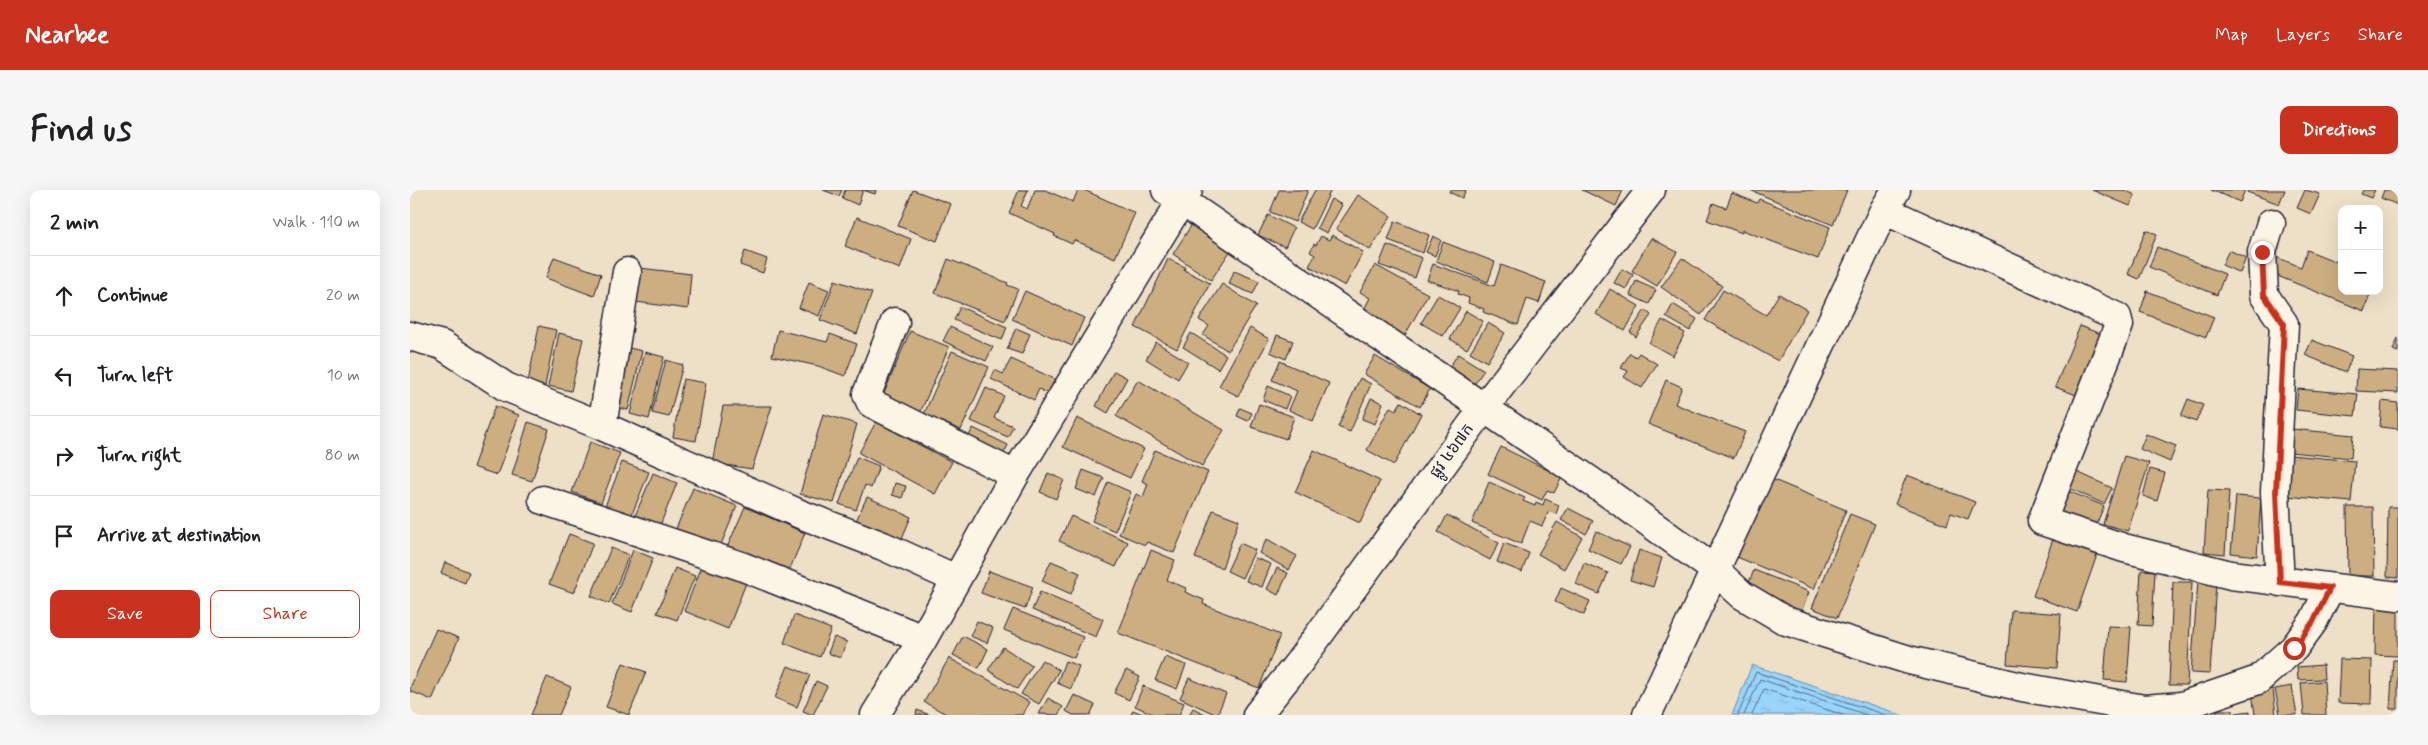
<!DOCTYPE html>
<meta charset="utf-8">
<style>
body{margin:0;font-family:Mynerve,"Noto Sans Khmer",sans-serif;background:#f6f6f6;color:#202124}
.controls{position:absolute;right:15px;top:15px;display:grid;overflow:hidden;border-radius:10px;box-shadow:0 5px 20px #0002}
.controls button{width:45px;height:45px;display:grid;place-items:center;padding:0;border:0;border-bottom:1px solid #e0e0e0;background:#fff;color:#202124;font:25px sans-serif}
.stop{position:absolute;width:15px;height:15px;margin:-11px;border:4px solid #c8321e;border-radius:50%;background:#fff}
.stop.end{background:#c8321e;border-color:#fff;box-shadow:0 1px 5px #0008}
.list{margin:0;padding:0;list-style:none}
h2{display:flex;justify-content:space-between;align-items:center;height:65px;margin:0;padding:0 20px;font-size:21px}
h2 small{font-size:16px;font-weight:400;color:#757577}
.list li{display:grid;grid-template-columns:32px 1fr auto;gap:15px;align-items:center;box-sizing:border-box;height:80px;padding:0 20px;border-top:1px solid #e0e0e0}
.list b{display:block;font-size:19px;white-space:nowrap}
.list em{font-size:16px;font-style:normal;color:#757577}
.actions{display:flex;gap:10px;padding:15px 20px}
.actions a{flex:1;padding:11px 0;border:1px solid #c8321e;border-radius:10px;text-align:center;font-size:18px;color:#c8321e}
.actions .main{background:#c8321e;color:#fff}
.icon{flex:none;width:28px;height:28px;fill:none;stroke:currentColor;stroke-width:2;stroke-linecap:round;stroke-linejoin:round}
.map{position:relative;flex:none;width:1988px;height:525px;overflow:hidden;border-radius:10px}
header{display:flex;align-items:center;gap:30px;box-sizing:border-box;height:70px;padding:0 25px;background:#c8321e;color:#fff}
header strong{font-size:24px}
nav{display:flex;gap:28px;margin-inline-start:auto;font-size:18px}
.intro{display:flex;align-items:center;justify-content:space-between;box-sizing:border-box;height:120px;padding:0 30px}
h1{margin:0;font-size:35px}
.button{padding:12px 22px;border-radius:10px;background:#c8321e;color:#fff;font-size:18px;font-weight:700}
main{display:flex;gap:30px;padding:0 30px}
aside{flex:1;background:#fff;border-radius:10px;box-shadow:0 5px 20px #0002}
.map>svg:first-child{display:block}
.water{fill:url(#water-ripples);stroke:#698dae}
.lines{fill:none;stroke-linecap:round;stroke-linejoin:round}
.shore{stroke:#526a87;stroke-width:1}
.building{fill:#ccae80;stroke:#22223b}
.street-casing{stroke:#22223b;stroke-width:31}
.secondary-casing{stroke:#22223b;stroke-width:31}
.street{stroke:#fcf5e5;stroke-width:28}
.secondary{stroke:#fcf5e5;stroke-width:28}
.route{stroke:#c8321e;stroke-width:6}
.labels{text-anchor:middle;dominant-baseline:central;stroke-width:4.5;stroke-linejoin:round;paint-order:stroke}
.street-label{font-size:16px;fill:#22223b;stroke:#fcf5e5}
</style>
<header>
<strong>Nearbee</strong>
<nav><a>Map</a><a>Layers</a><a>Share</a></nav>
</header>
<div class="intro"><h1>Find us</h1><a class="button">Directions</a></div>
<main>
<aside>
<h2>2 min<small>Walk · 110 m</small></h2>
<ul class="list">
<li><svg class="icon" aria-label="ahead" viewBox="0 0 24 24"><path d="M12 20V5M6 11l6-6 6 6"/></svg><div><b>Continue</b></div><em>20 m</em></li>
<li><svg class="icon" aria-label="left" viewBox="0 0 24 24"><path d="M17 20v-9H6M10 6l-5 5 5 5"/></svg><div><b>Turn left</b></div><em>10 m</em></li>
<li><svg class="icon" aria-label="right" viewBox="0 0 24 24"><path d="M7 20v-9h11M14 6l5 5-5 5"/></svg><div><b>Turn right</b></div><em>80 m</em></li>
<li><svg class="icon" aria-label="arrive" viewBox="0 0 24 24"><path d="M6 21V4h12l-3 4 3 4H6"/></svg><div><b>Arrive at destination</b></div></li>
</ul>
<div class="actions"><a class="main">Save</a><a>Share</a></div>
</aside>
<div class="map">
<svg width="1988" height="525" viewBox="0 0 1988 525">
<defs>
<pattern id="water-ripples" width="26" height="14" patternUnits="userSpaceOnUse" patternTransform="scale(1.25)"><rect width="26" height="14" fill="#99d5fa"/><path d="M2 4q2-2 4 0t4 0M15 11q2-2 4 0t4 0" fill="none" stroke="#84b7d7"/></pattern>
</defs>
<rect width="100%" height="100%" fill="#eee0c7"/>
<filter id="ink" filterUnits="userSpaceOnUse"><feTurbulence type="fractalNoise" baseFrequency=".02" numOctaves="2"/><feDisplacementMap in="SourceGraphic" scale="10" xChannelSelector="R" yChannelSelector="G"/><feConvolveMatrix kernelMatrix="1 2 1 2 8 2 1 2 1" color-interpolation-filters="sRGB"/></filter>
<g filter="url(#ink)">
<path class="water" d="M1342 475 1492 525H1322Z"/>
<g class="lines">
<path class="shore" d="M1328 525 1346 482 1476 525
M1334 525 1350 489 1457 525
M1342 525 1354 499 1433 525"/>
</g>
<path class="building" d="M413 0H432L429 6Z
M435 0H466L465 4 453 0 448 15 432 8Z
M503 0 541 14 527 51 488 36Z
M609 0H618L611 16 617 19 625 0H635L663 12 668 0H674L725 23 705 68 664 50 662 54 644 46 645 44 599 23Z
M869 0H898L885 32 860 22Z
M905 0H921L902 39 888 32Z
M1040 0H1056L1052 8 1039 2Z
M1172 0H1213L1206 16Z
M1340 0H1437L1423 35Z
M1682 0H1714L1725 5 1720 16Z
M1801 0H1835L1830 12Z
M1838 0H1875L1869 14 1837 2Z
M1895 0 1910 4 1901 24 1887 18Z
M1953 0H1965L1961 8 1951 4Z
M1974 0H1988V15L1971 8Z
M1322 3 1347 13 1349 9 1420 37 1408 69 1332 40V43L1297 30 1303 13 1316 18Z
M948 5 981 26 960 60 926 39Z
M921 9 932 15 917 43 907 38Z
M858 25 884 38 875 57 848 45Z
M447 27 501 49 490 79 435 56Z
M784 31 823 57 801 90 763 64Z
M985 31 1019 45 1013 63 978 50Z
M1736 40 1747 44 1729 89 1718 84Z
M922 45 953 62 935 96 899 76 905 65 900 62 904 54 906 55 911 46 919 50Z
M1023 46 1031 50 1025 66 1016 62Z
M1241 48 1267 62 1247 96 1222 81Z
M1033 52 1085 72 1078 92 1026 71Z
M977 55 1012 68 1005 88 969 75Z
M1747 57 1815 84 1807 105 1739 77Z
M1819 60 1836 68 1830 83 1812 75Z
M1897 60 1932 74V101L1961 102 1954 121 1860 83 1866 67 1891 77Z
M335 61 357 69 353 83 330 75Z
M144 67 191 84 184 106 136 88Z
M1272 68 1312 96 1291 125 1251 97Z
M538 69 598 93 597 95 608 99 595 131 525 103Z
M758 69 775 77 774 80 800 93 767 159 725 137Z
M1023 74 1084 96 1091 75 1136 92 1129 113 1117 109 1108 135 1073 122 1074 119 1058 113 1059 108 1048 104 1049 101 1017 90Z
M965 75 1018 104 994 147 952 123 960 108 950 102Z
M230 78 281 84 278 119 226 112Z
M1212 79 1223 85 1216 99 1204 93Z
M824 81 849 91 843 104 819 94Z
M425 90 462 103 447 144 410 130Z
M1226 91 1246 100 1239 114 1220 105Z
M399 92 419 100 409 126 389 118Z
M812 94 846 116 818 161 793 145 799 136 789 130Z
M1200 99 1229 116 1215 141 1186 124Z
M1313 100 1356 125 1369 104 1397 120 1368 171 1295 130Z
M615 101 674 128 662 156 602 129Z
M1737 101 1804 127 1796 147 1730 122Z
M1028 105 1050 118 1033 146 1011 133Z
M1263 114 1287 129 1280 141 1256 127Z
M550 117 597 137 592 150 544 130Z
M1235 120 1241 125 1226 147 1220 142Z
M1056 121 1073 131 1057 159 1040 149Z
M1252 130 1275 143 1263 166 1239 153Z
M1078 133 1095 143 1077 172 1060 162Z
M129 136 146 140 135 196 118 192Z
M1670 136 1693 145 1669 206 1645 197Z
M540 137 583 157 576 171 533 151Z
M606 138 620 144 612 164 597 159Z
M840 138 859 149 828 206 809 196Z
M368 140 417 152 420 144 447 154 435 186 408 176 362 166Z
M500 141 539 157 510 223 472 208Z
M149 143 173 149 161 201 138 196Z
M781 143 816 165 808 179 773 157Z
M867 145 883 151 876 169 860 162Z
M1988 148V162L1983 160Z
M1902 150 1942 166 1936 182 1895 165Z
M746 152 778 172 768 189 736 169Z
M215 157 232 161 218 220 201 216Z
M542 161 579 177 551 240 514 224Z
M235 162 254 167 239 229 220 224Z
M1220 163 1226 167 1229 163 1247 174 1232 198 1214 187 1218 181 1211 178Z
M1048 164 1074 180 1064 195 1038 179Z
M965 166 1020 199 1010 217 954 184Z
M601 169 645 189 638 204 629 199 624 210 581 189 585 180 593 184Z
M256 170 273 175 259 227 242 223Z
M870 171 919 193 903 231 879 220 887 201 862 190Z
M1947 179 1988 181V203L1946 201Z
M704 181 717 188 698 223 686 216Z
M950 188 961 194 940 242 928 237Z
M273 189 296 193 286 251 263 247Z
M728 190 814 240 792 276 706 226Z
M1256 190 1272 197 1265 214 1335 242 1324 268 1238 234Z
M858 196 880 206 875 219 853 210Z
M576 198 594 206 584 228 603 236 598 247 561 231Z
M1888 199 1948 204 1945 226 1886 220Z
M961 208 973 213 965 234 952 229Z
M1778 209 1793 215 1786 232 1771 226Z
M1972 211 1988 213V239L1970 237Z
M991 212 1011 224 984 275 957 260 980 217 986 220Z
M849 214 884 227 876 249 841 237Z
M85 216 109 225 87 285 63 277Z
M313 216H362L342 279 302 273Z
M830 218 842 223 838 231 827 226Z
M413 224 447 234 424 313 390 304Z
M667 228 734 259 720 288 653 257Z
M118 232 139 239 122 291 102 285Z
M466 232 542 272 525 304 449 263Z
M563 238 598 255 588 275 553 258Z
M1882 239 1943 245 1941 268 1880 262Z
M1736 244 1766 256 1760 272 1730 259Z
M180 252 210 263 191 313 162 302Z
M1091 257 1152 287 1144 303 1137 300 1132 310 1078 284Z
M745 260 798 282 764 363 737 352 735 355 709 344 726 304 733 307 738 294 732 291Z
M904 260 970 291 950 333 885 302Z
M1880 265 1945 271 1941 312 1876 306Z
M1714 266 1739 273 1718 341 1693 334Z
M447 267 469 276 461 298 455 295 446 320 429 314Z
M212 272 239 282 218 334 192 324Z
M1740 279 1755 283 1747 311 1733 306Z
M673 280 694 288 686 307 666 299Z
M1665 281 1702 298 1694 314 1657 297Z
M243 283 267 293 247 343 222 333Z
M638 283 654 290 646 309 630 302Z
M1497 285 1565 312 1558 329 1541 323 1537 335 1485 314Z
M1359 288 1436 320 1404 399 1327 367Z
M698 292 721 302 705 341 682 331Z
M1079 292 1115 308 1113 311 1125 316 1126 312 1133 315 1135 309 1149 315 1146 324 1139 321 1132 336 1120 331 1111 354 1062 333Z
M485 293 496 296 492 308 482 305Z
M283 298 327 316 307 364 263 346Z
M1651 298 1694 316 1684 340 1641 322Z
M1798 300 1819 301 1815 364 1794 362Z
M1826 306 1851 308 1847 366 1821 363Z
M457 307 501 327 489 355 444 335Z
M335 317 395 343 376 388 315 362Z
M1937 317H1963L1964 386H1938Z
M1978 317H1988V388L1977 387Z
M1158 318 1183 331 1176 344 1151 330Z
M803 320 829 330 812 378 785 368Z
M1440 324 1465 334 1427 428 1402 418Z
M1037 325 1089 353 1080 370 1028 342Z
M661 326 718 352 706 377 649 351Z
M1147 332 1172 347 1154 379 1128 364Z
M1186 341 1220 357 1211 374 1178 359Z
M159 344 183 353 164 403 139 394Z
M857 349 887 366 879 380 849 363Z
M1643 349 1687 365 1667 422 1623 406Z
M830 353 845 360 832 388 817 381Z
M1094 353 1119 363 1112 382 1087 372Z
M201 358 219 365 199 414 181 406Z
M223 360 243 368 222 422 202 414Z
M741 360 765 370 757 390 776 398 775 402 794 410 793 414 870 445 849 498 708 443Z
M1229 360 1252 368 1243 397 1220 390Z
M845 368 861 374 852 397 836 391Z
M641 371 670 383 661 404 632 391Z
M35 372 59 382 55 393 31 383Z
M1174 373 1198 383 1189 404 1166 394Z
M292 376 336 393 318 439 274 421Z
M265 378 285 386 267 430 247 423Z
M867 378 878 383 868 405 857 399Z
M1344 380 1399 402 1390 425 1335 403Z
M1731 380 1745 381 1742 436 1728 435Z
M579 381 623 397 615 419 571 403Z
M1788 391 1806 392 1800 484 1781 483Z
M1763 392H1782L1777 495H1759Z
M1151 398 1180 411 1174 425 1145 412Z
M630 402 693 429 686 447 622 420Z
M1966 415 1988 416V466L1965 465Z
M603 419 673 447 664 468 594 440Z
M1601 420 1651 424 1647 478 1597 474Z
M384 425 421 439 410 467 374 453Z
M567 431 583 438 577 453 560 446Z
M1698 436 1721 437 1717 492 1694 490Z
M26 439 49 448 22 510 0 501V498Z
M553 446 578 459 569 478 543 465Z
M424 447 437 452 430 468 418 463Z
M593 457 622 476 607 499 578 480Z
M755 467 776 475 767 499 745 490Z
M539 468 619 512 612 525H538L514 512Z
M1930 469 1962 470 1961 514 1928 513Z
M632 470 649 480 629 514 611 504Z
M1983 470H1988V519H1980Z
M655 471 669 476 661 499 647 493Z
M213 473 236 482 219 525 196 517Z
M1913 475 1914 489 1888 490 1887 477Z
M378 476 400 485 387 517 365 508Z
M716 480 730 487 719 510 704 503Z
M137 487 161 497 149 525H121Z
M779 488 816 504 807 525 770 508Z
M406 491 417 496 403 525 393 521Z
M1914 491 1916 525H1894L1891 493Z
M733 496 774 513 769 525H745L725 516Z
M1882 496 1887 525H1870L1865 499Z
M1863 499 1866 525H1845L1842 502Z
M664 505 685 515 680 525H663L656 521Z
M638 508 653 517 648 525 629 524Z
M783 518 797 525H779Z
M507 520 520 525H506Z
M723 520 735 525H721Z
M1807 520H1823V525H1807Z
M1840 521V525H1826V523Z"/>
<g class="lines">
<g class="street-casing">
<path id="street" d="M756 0 1198 303 1305 380 1332 405 1376 431 1499 470 1612 497 1734 519 1772 516 1848 490 1884 458 1903 432 1920 398
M1474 20 1707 127 1709 135 1632 331 1714 358 1821 385 1988 406
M1861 33 1852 62 1854 105 1874 134 1865 302 1870 392
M485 132 457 204 461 213 605 285
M0 146 32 155 96 197 192 236 390 324 473 356 546 389
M192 236 217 82
M133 310 331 376 513 449
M465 525 513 449 605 285 778 0
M1237 525 1474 20 1486 0"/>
</g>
<g class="secondary-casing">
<path id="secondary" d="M847 525 887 475 1073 219 1241 0"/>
</g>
<use href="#street" class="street"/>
<use href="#secondary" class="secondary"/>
</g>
</g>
<g class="lines" filter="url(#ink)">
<path class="route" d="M1852 62 1854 105 1874 134 1866 302 1870 392 1920 398 1903 432 1884 458"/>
</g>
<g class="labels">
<g class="street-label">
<text transform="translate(1042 261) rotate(-54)">ផ្លូវ ៤៦៧ក</text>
</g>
</g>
</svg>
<div class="controls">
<button>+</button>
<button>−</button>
</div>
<div class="stop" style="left:1884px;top:458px"></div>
<div class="stop end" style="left:1852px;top:62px"></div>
</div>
</main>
